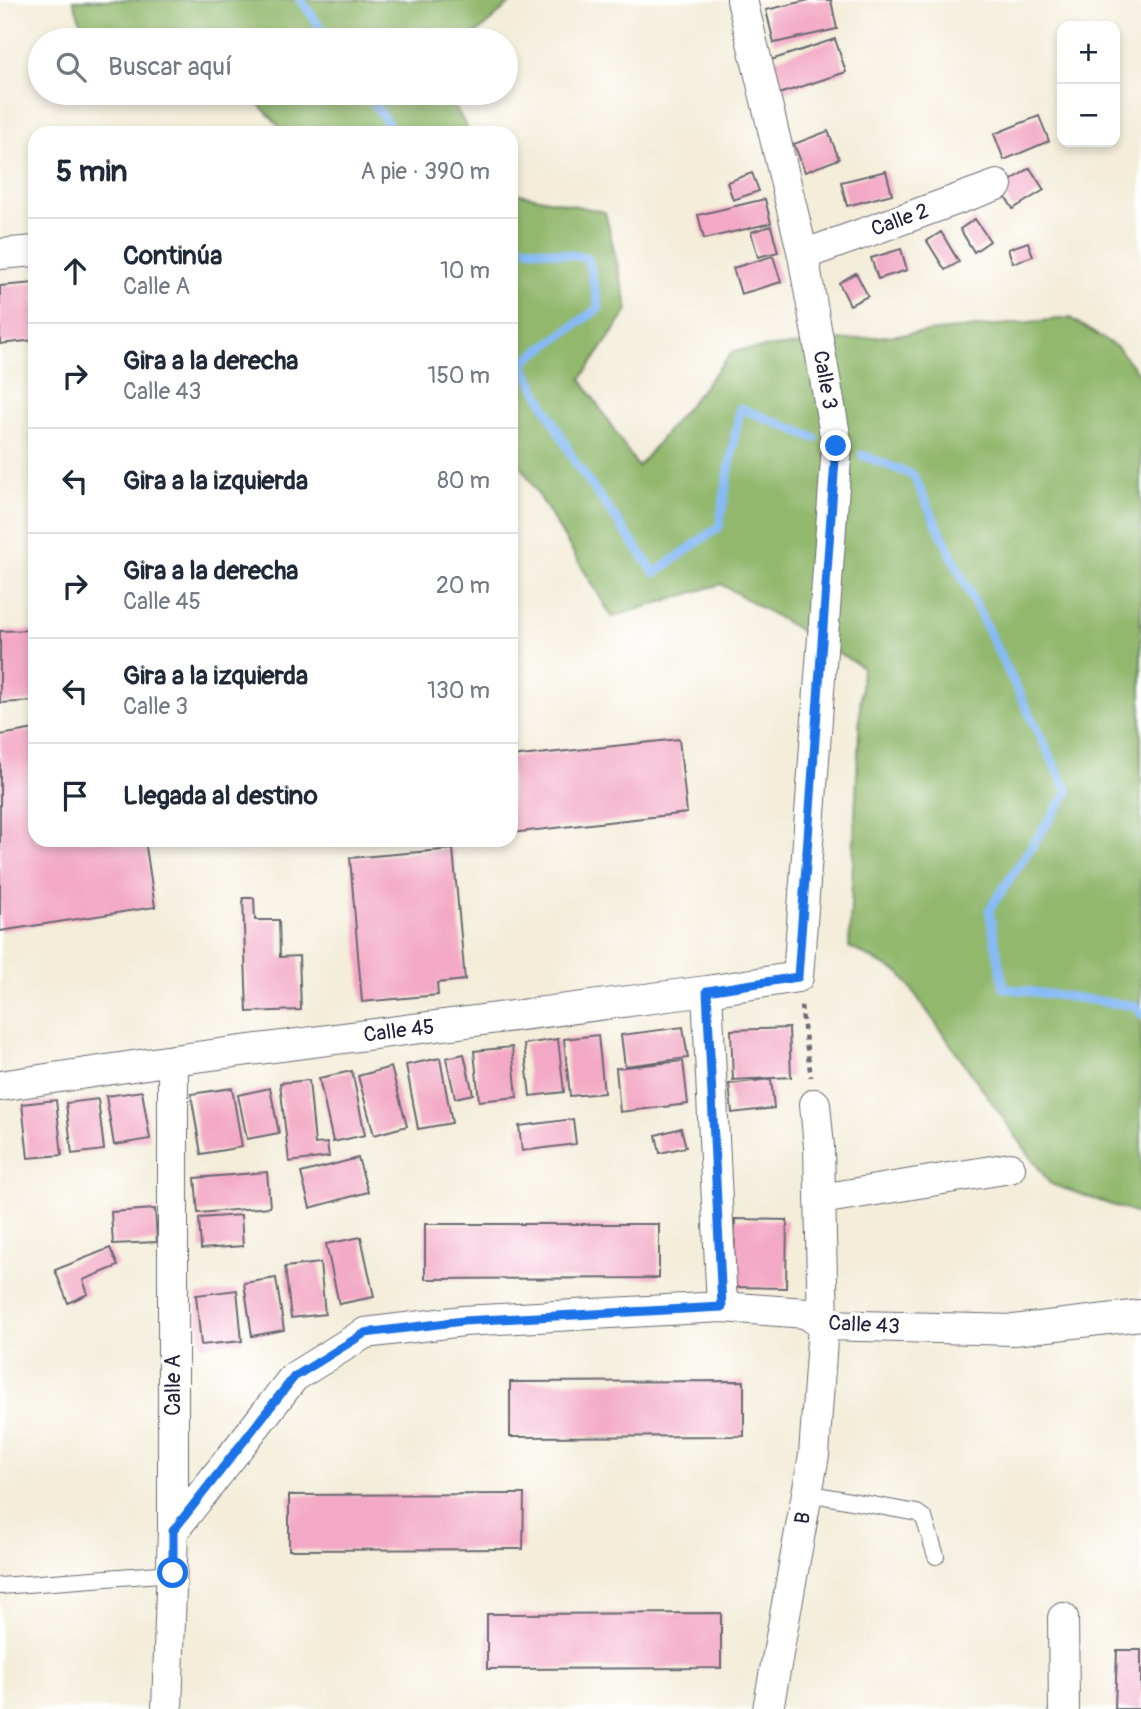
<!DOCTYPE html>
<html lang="es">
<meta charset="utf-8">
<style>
body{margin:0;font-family:Pangolin,sans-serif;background:#f2f2f3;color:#1f2937}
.controls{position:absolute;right:21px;top:21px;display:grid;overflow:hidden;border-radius:14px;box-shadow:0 4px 10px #0003}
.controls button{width:63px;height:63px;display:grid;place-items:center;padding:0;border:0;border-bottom:2px solid #e0e1e3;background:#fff;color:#1f2937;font:35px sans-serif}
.stop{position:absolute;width:21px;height:21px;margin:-16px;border:5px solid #1a73e8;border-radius:50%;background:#fff}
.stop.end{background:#1a73e8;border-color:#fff;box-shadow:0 2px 7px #0008}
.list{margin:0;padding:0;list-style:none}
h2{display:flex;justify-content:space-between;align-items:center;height:91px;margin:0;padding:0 28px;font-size:30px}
h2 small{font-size:23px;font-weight:400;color:#747a83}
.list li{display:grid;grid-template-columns:46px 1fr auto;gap:21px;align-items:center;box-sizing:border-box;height:105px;padding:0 28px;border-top:2px solid #e0e1e3}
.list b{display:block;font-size:26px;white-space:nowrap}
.list p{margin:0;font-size:23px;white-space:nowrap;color:#747a83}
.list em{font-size:23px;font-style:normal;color:#747a83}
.icon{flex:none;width:38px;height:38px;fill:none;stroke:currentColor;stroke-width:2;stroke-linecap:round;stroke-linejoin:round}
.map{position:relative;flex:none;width:1141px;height:1709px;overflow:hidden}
.search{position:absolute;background:#fff;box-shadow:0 4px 10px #0003;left:28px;top:28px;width:490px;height:77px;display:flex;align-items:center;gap:18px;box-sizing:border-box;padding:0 24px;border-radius:38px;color:#747a83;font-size:26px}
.panel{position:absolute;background:#fff;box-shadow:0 4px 10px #0003;left:28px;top:126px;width:490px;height:721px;border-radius:21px}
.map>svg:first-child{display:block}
.forest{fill:#91b86d;stroke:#5a6d54;stroke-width:2}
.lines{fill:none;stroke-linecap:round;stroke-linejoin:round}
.stream{stroke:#87baf5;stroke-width:9}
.building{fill:#f3a9c5}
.lane-casing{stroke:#6b6972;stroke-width:18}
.street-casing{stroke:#6b6972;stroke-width:32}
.path{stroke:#6b6972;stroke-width:4.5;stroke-dasharray:5 5;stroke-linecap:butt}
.lane{stroke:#fff;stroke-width:16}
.street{stroke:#fff;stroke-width:30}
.route{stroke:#1a73e8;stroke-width:9}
.labels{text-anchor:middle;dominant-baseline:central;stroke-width:7;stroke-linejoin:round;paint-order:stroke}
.street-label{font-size:21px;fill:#22223b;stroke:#fff}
</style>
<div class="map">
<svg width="1141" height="1709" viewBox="0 0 1141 1709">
<rect width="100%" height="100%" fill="#fff"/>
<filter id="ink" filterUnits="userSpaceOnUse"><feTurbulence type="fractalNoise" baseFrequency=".0143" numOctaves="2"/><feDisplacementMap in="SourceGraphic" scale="14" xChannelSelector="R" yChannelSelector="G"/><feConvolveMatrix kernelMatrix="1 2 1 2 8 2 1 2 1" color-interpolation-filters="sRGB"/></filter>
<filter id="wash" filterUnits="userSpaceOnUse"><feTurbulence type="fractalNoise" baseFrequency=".00686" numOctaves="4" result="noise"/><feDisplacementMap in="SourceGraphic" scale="28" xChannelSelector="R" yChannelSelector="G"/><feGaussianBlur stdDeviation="1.57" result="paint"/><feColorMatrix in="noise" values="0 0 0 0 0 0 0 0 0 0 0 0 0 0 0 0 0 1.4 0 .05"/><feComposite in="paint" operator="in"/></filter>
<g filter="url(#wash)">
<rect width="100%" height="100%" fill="#f3edd9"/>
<path class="forest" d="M73 0H514L469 40H87Z
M248 93H447L470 133H286Z
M511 192 605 212 628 310 581 379 638 467 733 351 1070 318 1118 348 1141 377V1215L1050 1184 900 973 849 947 862 667 721 584 612 617 511 449Z"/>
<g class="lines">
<path class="stream" d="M301 0 329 40
M367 93 394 133
M511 245 588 258 599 308 522 363 576 464 655 573 719 527 740 408 815 438
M862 455 913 475 994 643 1068 792 989 910 1004 988 1137 1006 1141 1014"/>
</g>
<g id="blocks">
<path class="building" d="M809 0H831L837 29 774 43 766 10Z
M835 39 846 72 779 94 768 61Z
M1039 116 1049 141 1004 160 994 134Z
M828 131 839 159 805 172 794 144Z
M1030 168 1044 190 1013 209 1000 188Z
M886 171 892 194 847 206 841 182Z
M752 173 759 191 733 200 727 182Z
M765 199 771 223 704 239 698 215Z
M975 219 990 241 974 252 960 229Z
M771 226 778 252 758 257 751 232Z
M941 232 959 262 945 270 927 241Z
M1028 242 1033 256 1013 263 1008 249Z
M901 249 907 270 878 279 871 258Z
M773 256 781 282 741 294 733 268Z
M856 273 868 296 850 305 839 283Z
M35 283V340L0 344V286Z
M35 630V701L0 703V631Z
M35 729V840H145L155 907 0 931V735Z
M679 739 687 813 511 833V757Z
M453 849 465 980 437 983 438 995 362 1002 350 858Z
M243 898H254L255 920H279L280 957 299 956 301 1010 247 1012Z
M683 1027 688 1058 625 1066 621 1035Z
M789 1028 791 1077 733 1080 731 1030Z
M598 1035 604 1093 570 1096 564 1039Z
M558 1039 564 1092 530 1096 524 1044Z
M512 1047 517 1097 479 1101 474 1051Z
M464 1054 473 1094 455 1098 446 1058Z
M440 1058 452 1123 418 1129 406 1065Z
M683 1061 688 1104 620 1112 616 1068Z
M391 1067 407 1126 374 1135 358 1076Z
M352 1071 365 1135 333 1142 319 1078Z
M771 1079 774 1108 732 1113 729 1084Z
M309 1080 315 1144 327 1143 329 1157 289 1162 280 1083Z
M232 1088 242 1147 201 1154 191 1094Z
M270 1088 279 1133 247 1139 238 1095Z
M142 1091 150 1139 114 1145 106 1096Z
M98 1099 104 1150 72 1154 66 1103Z
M56 1100 62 1155 28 1158 22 1104Z
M573 1119 576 1144 522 1151 519 1126Z
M681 1128 686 1147 660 1153 656 1135Z
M358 1158 368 1192 310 1208 301 1173Z
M267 1172 270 1207 198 1213 195 1178Z
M155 1209 157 1242 113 1244 111 1212Z
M241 1215 243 1246 201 1249 199 1218Z
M735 1219 787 1220 786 1288 734 1287Z
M425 1224H659V1278L425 1279Z
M361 1237 374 1297 339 1304 326 1244Z
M110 1248 118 1266 83 1280 88 1294 68 1303 55 1270Z
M320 1263 325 1314 291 1318 285 1267Z
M276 1278 284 1330 252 1336 244 1283Z
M237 1290 242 1341 201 1345 196 1295Z
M744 1381V1436L510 1437V1382Z
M524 1494 523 1549 289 1550V1495Z
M721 1613V1668L487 1669V1614Z
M1117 1650H1141V1709H1115Z"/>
</g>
</g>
<g filter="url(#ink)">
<use href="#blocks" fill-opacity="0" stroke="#6b6972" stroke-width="2"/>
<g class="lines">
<g class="lane-casing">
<path id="lane" d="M807 1493 917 1513 924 1518 936 1556
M0 1586 173 1573"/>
</g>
<g class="street-casing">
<path id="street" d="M0 254 35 251
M803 255 997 185
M707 991 722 1307
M0 1086 173 1060 707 991 798 977 837 446 803 255 742 0
M821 1199 1010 1168
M173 1531 294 1377 365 1333 463 1321 722 1307 806 1313 823 1325 1014 1330 1141 1315
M1063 1618 1064 1709
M167 1709 173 1531V1060
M768 1709 814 1455 823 1325 819 1147 815 1104"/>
</g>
<path class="path" d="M801 1006 811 1077"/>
<use href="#lane" class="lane"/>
<use href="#street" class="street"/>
</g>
</g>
<g class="lines" filter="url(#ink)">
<path class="route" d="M173 1573V1531L294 1377 365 1333 463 1321 722 1307 707 991 798 977 836 446"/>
</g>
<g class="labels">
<g class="street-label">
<text transform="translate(900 220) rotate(-20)">Calle 2</text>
<text transform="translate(825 380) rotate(80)">Calle 3</text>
<text transform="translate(399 1031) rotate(-7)">Calle 45</text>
<text transform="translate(864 1325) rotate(3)">Calle 43</text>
<text transform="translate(173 1385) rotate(-90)">Calle A</text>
<text transform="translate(803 1518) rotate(-80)">B</text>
</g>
</g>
</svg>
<div class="controls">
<button>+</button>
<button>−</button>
</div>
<div class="stop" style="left:173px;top:1573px"></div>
<div class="stop end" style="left:836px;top:446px"></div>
<div class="search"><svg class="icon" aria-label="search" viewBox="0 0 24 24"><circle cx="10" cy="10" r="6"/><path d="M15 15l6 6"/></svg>Buscar aquí</div>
<section class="panel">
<h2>5 min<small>A pie · 390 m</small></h2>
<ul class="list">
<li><svg class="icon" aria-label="ahead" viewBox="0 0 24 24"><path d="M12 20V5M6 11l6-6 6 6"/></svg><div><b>Continúa</b><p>Calle A</p></div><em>10 m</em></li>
<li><svg class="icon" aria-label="right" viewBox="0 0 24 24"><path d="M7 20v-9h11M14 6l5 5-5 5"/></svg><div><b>Gira a la derecha</b><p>Calle 43</p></div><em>150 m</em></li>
<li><svg class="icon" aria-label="left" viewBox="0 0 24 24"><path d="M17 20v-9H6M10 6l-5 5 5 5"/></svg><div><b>Gira a la izquierda</b></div><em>80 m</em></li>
<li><svg class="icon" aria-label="right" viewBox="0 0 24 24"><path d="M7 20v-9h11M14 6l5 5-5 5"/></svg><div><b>Gira a la derecha</b><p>Calle 45</p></div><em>20 m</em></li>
<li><svg class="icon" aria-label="left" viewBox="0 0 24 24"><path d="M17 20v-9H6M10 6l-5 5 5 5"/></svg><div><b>Gira a la izquierda</b><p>Calle 3</p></div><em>130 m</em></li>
<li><svg class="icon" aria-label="arrive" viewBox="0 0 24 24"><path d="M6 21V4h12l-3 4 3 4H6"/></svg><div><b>Llegada al destino</b></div></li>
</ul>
</section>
</div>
